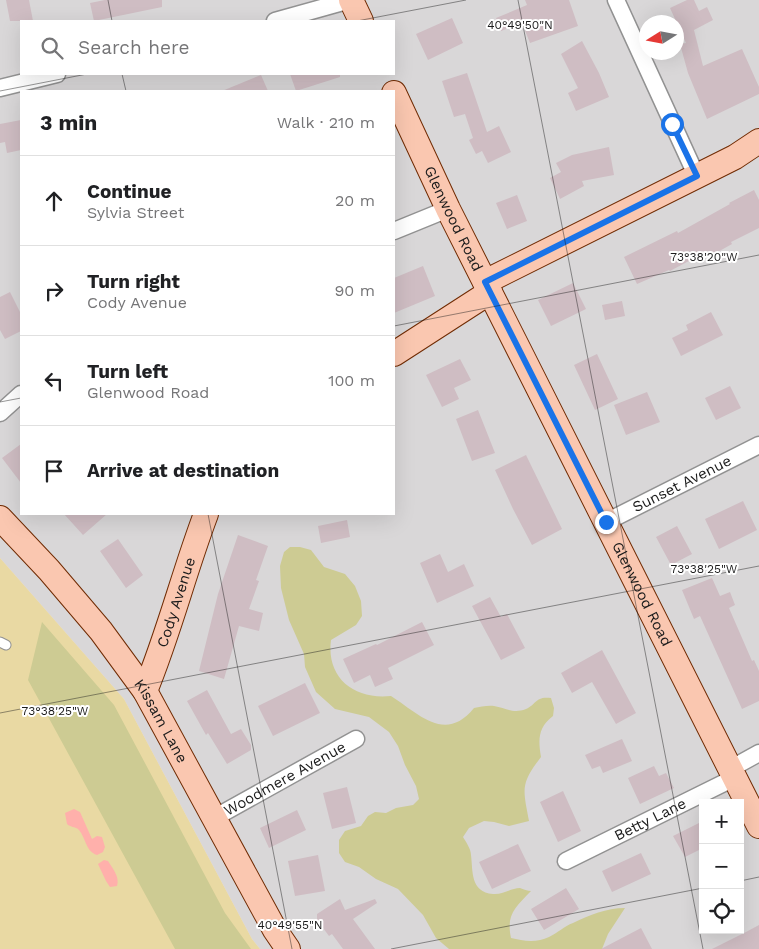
<!DOCTYPE html>
<meta charset="utf-8">
<style>
body{margin:0;font-family:"Work Sans",sans-serif;background:#f2f2f2;color:#202124}
.controls{position:absolute;right:15px;bottom:15px;display:grid;overflow:hidden;border-radius:0px;box-shadow:0 5px 20px #0002}
.controls button{width:45px;height:45px;display:grid;place-items:center;padding:0;border:0;border-bottom:1px solid #e0e0e0;background:#fff;color:#202124;font:25px sans-serif}
.compass{position:absolute;left:639px;top:15px;width:45px;height:45px;border-radius:50%;background:#fff;box-shadow:0 5px 20px #0002;rotate:259deg}
.stop{position:absolute;width:15px;height:15px;margin:-11px;border:4px solid #1a73e8;border-radius:50%;background:#fff}
.stop.end{background:#1a73e8;border-color:#fff;box-shadow:0 1px 5px #0008}
.list{margin:0;padding:0;list-style:none}
h2{display:flex;justify-content:space-between;align-items:center;height:65px;margin:0;padding:0 20px;font-size:21px}
h2 small{font-size:16px;font-weight:400;color:#757577}
.list li{display:grid;grid-template-columns:32px 1fr auto;gap:15px;align-items:center;box-sizing:border-box;height:90px;padding:0 20px;border-top:1px solid #e0e0e0}
.list b{display:block;font-size:19px;white-space:nowrap}
.list p{margin:0;font-size:16px;white-space:nowrap;color:#757577}
.list em{font-size:16px;font-style:normal;color:#757577}
.icon{flex:none;width:28px;height:28px;fill:none;stroke:currentColor;stroke-width:2;stroke-linecap:round;stroke-linejoin:round}
.map{position:relative;flex:none;width:759px;height:949px;overflow:hidden}
.search{position:absolute;background:#fff;box-shadow:0 5px 20px #0002;left:20px;top:20px;width:375px;height:55px;display:flex;align-items:center;gap:12px;box-sizing:border-box;padding:0 18px;border-radius:0px;color:#757577;font-size:19px}
.panel{position:absolute;background:#fff;box-shadow:0 5px 20px #0002;left:20px;top:90px;width:375px;height:425px;border-radius:0px}
.map>svg:first-child{display:block}
.residential{fill:#d9d7d8;fill-rule:evenodd}
.grass{fill:#e9d9a3}
.forest{fill:#cdcb93}
.sand{fill:#ffb0ab}
.building{fill:#cfbdc3}
.lines{fill:none;stroke-linecap:round;stroke-linejoin:round}
.lane-casing{stroke:#929292;stroke-width:11}
.street-casing{stroke:#929292;stroke-width:19}
.secondary-casing{stroke:#702b03;stroke-width:26}
.lane{stroke:#fff;stroke-width:9}
.street{stroke:#fff;stroke-width:16}
.secondary{stroke:#fac7b0;stroke-width:24}
.route{stroke:#1a73e8;stroke-width:6}
.ticks{fill:none;stroke:#1b1b1b;stroke-width:1;stroke-opacity:0.45}
.labels{text-anchor:middle;dominant-baseline:central;stroke-width:4;stroke-linejoin:round;paint-order:stroke}
.street-label{font-size:15px;fill:#1b1b1b;stroke:#fff}
.ticks-label{font-size:12px;text-anchor:middle;fill:#1b1b1b;stroke:#fff;stroke-width:4;stroke-linejoin:round;paint-order:stroke}
</style>
<div class="map">
<svg width="759" height="949" viewBox="0 0 759 949">
<rect width="100%" height="100%" fill="#eddfe0"/>
<path class="residential" d="M0 0H759V949H260L252 939 124 699 0 558ZM21 21H394V74H21ZM646 22H676V52H646ZM21 91H394V514H21ZM703 803H740V930H703Z"/>
<path class="grass" d="M0 558 124 699 252 939 260 949H0Z"/>
<path class="forest" d="M290 547H300L311 550 324 567 345 574 355 586 361 601 362 616 356 625 331 640C326 678 354 700 391 696 418 713 445 744 474 708 480 707 488 705 494 706 506 708 513 714 526 709 537 704 535 696 551 698L554 708 553 716C538 727 538 740 541 757 520 784 523 789 529 821L509 826 494 822 484 821 469 828 463 837C466 842 471 849 471 855 473 871 470 892 493 894 503 895 511 888 520 888 523 889 528 891 531 891 515 908 506 914 511 938 523 941 537 943 549 937 558 933 564 926 573 923 590 915 606 908 625 908L608 934 602 949H449L436 938 423 915 398 889 376 879 359 867 345 862 339 853V840L345 831 361 826 368 816 375 812 386 813 396 808 413 805 419 799 416 786 405 765 398 746 389 732 369 717 335 709 316 692 305 667 304 654 289 620 281 588 280 566 284 552Z
M42 622 114 705 225 913 251 949H175L28 680Z"/>
<path class="sand" d="M74 809 80 812 92 839 97 836 102 837 105 847 103 852 97 855C85 851 86 837 78 829 75 827 70 827 67 824L65 813Z
M104 860 108 861C113 869 120 877 117 886L110 887 106 881 98 864Z"/>
<path class="building" d="M6 0H29L33 21H10Z
M105 0H162V7L94 21 90 3Z
M525 0H569L578 26 530 43 522 23 501 31 496 18 527 5Z
M687 0H694L699 11 707 7 713 20 694 30 703 66 742 49 759 87V94L707 119 688 73 680 44 686 43 670 8Z
M452 18 463 43 428 60 416 34Z
M582 41 599 73 609 97 576 111 568 93 578 88 561 54Z
M467 73 487 132 499 126 511 152 488 163 482 151 476 154 469 140 473 138 465 114 454 117 442 81Z
M290 74H340V77L296 91Z
M261 75 268 91H222Z
M21 120V150L7 153 5 142 0 143V124Z
M609 147 614 175 582 181 584 186 560 199 550 178 561 172 556 163 572 155Z
M754 190 759 200V228L731 242 732 244 707 258 704 253 670 271 669 270 637 284 624 257 677 231 678 233 730 204 729 203Z
M517 195 527 221 507 229 496 203Z
M423 266 435 296 394 313V278Z
M573 283 586 309 551 326 538 300Z
M10 292 21 314V331L5 339 0 330V297Z
M622 301 625 316 605 320 602 305Z
M711 312 723 335 681 356 672 338 688 330 686 325Z
M597 354 618 399 595 410 574 365Z
M460 359 471 380 454 388 459 399 442 407 426 375Z
M730 386 741 408 716 420 705 398Z
M647 392 660 422 626 435 614 405Z
M478 410 495 453 472 461 456 419Z
M21 444V483L2 458Z
M526 455 562 529 532 545 513 509 495 470Z
M743 501 757 530 719 549 705 519Z
M64 514H107L83 535Z
M347 520 350 537 321 543 318 526Z
M677 526 692 554 671 565 656 537Z
M238 535 268 546 256 580 259 581 249 609 263 613 259 631 239 626 224 679 199 671 218 594Z
M118 539 143 575 126 588 100 551Z
M440 554 448 572 464 564 474 586 437 603 420 563Z
M712 578 720 596 730 592 735 605 729 608 752 661 754 660 759 671V701L742 709 700 616 694 619 682 590Z
M490 597 501 617 507 614 525 648 501 660 472 606Z
M422 622 434 645 388 668 393 679 375 687 370 675 354 683 343 659 376 644 377 645Z
M602 650 636 713 616 724 592 682 572 693 561 673Z
M305 683 320 713 273 736 258 706Z
M207 690 231 734 241 729 251 745V750L227 764 208 733 206 735 187 701Z
M622 739 632 761 603 773 600 766 592 769 585 755Z
M654 766 659 776 666 773 674 788 640 804 628 778Z
M347 787 356 823 332 829 323 793Z
M563 791 581 831 558 842 540 802Z
M297 810 306 830 269 848 260 828Z
M703 821V848L685 857 673 836Z
M518 844 531 871 492 889 479 862Z
M641 853 651 874 612 892 602 871Z
M318 855 325 891 295 896 288 861Z
M566 888 579 909 544 930 531 909Z
M340 899 345 910 375 899 377 903 353 919 375 949H343L332 934 329 936 317 920V914Z
M759 925V949H712L746 932Z
M641 928 652 949H601Z"/>
<g class="lines">
<g class="lane-casing">
<path id="lane" d="M0 642 6 645"/>
</g>
<g class="street-casing">
<g id="street">
<path d="M616 0 697 177"/>
<path d="M275 21 350 0"/>
<path d="M0 88 57 74"/>
<path d="M394 231 448 209"/>
<path d="M0 413 21 394"/>
<path id="s1" d="M606 522 759 445"/>
<path d="M730 769 759 753"/>
<path id="s2" d="M214 818 356 739"/>
<path id="s3" d="M566 861 734 778"/>
</g>
</g>
<g class="secondary-casing">
<g id="secondary">
<path d="M351 0 361 21"/>
<path id="s4" d="M394 93 448 209 759 826"/>
<path d="M485 282 735 157 759 141"/>
<path d="M394 354 490 292"/>
<path id="s5" d="M0 518 49 570 101 631 145 691 275 930 288 949"/>
<path id="s6" d="M145 691C169 633 184 572 206 514"/>
</g>
</g>
<use href="#lane" class="lane"/>
<use href="#street" class="street"/>
<use href="#secondary" class="secondary"/>
</g>
<g class="lines">
<path class="route" d="M606 522 485 282 697 176 672 124"/>
</g>
<path class="ticks" d="M108 0 112 21M518 0 703 949M357 21 466 0M122 74 126 91M0 91 87 74M394 326 759 255M0 402 21 398M208 514 292 949M0 713 759 566M740 881 759 877M391 949 703 888"/>
<g class="labels">
<g class="street-label">
<text stroke="none"><textPath href="#s4" startOffset="139">Glenwood Road</textPath></text>
<text stroke="none"><textPath href="#s1" startOffset="85">Sunset Avenue</textPath></text>
<text stroke="none"><textPath href="#s4" startOffset="559">Glenwood Road</textPath></text>
<text stroke="none"><textPath href="#s6" startOffset="94">Cody Avenue</textPath></text>
<text stroke="none"><textPath href="#s5" startOffset="260">Kissam Lane</textPath></text>
<text stroke="none"><textPath href="#s2" startOffset="81">Woodmere Avenue</textPath></text>
<text stroke="none"><textPath href="#s3" startOffset="94">Betty Lane</textPath></text>
</g>
</g>
<g class="ticks-label">
<text x="520" y="29">40°49'50"N</text>
<text x="704" y="261">73°38'20"W</text>
<text x="704" y="573">73°38'25"W</text>
<text x="55" y="715">73°38'25"W</text>
<text x="290" y="929">40°49'55"N</text>
</g>
</svg>
<div class="controls">
<button>+</button>
<button>−</button>
<button><svg class="icon" aria-label="locate" viewBox="0 0 24 24"><circle cx="12" cy="12" r="6"/><path d="M12 2v4M12 18v4M2 12h4M18 12h4"/></svg></button>
</div>
<svg class="compass" viewBox="-18 -18 36 36"><path d="M0-13l5 13h-10z" fill="#e53935"/><path d="M0 13l5-13h-10z" fill="#757577"/></svg>
<div class="stop" style="left:672px;top:124px"></div>
<div class="stop end" style="left:606px;top:522px"></div>
<div class="search"><svg class="icon" aria-label="search" viewBox="0 0 24 24"><circle cx="10" cy="10" r="6"/><path d="M15 15l6 6"/></svg>Search here</div>
<section class="panel">
<h2>3 min<small>Walk · 210 m</small></h2>
<ul class="list">
<li><svg class="icon" aria-label="ahead" viewBox="0 0 24 24"><path d="M12 20V5M6 11l6-6 6 6"/></svg><div><b>Continue</b><p>Sylvia Street</p></div><em>20 m</em></li>
<li><svg class="icon" aria-label="right" viewBox="0 0 24 24"><path d="M7 20v-9h11M14 6l5 5-5 5"/></svg><div><b>Turn right</b><p>Cody Avenue</p></div><em>90 m</em></li>
<li><svg class="icon" aria-label="left" viewBox="0 0 24 24"><path d="M17 20v-9H6M10 6l-5 5 5 5"/></svg><div><b>Turn left</b><p>Glenwood Road</p></div><em>100 m</em></li>
<li><svg class="icon" aria-label="arrive" viewBox="0 0 24 24"><path d="M6 21V4h12l-3 4 3 4H6"/></svg><div><b>Arrive at destination</b></div></li>
</ul>
</section>
</div>
